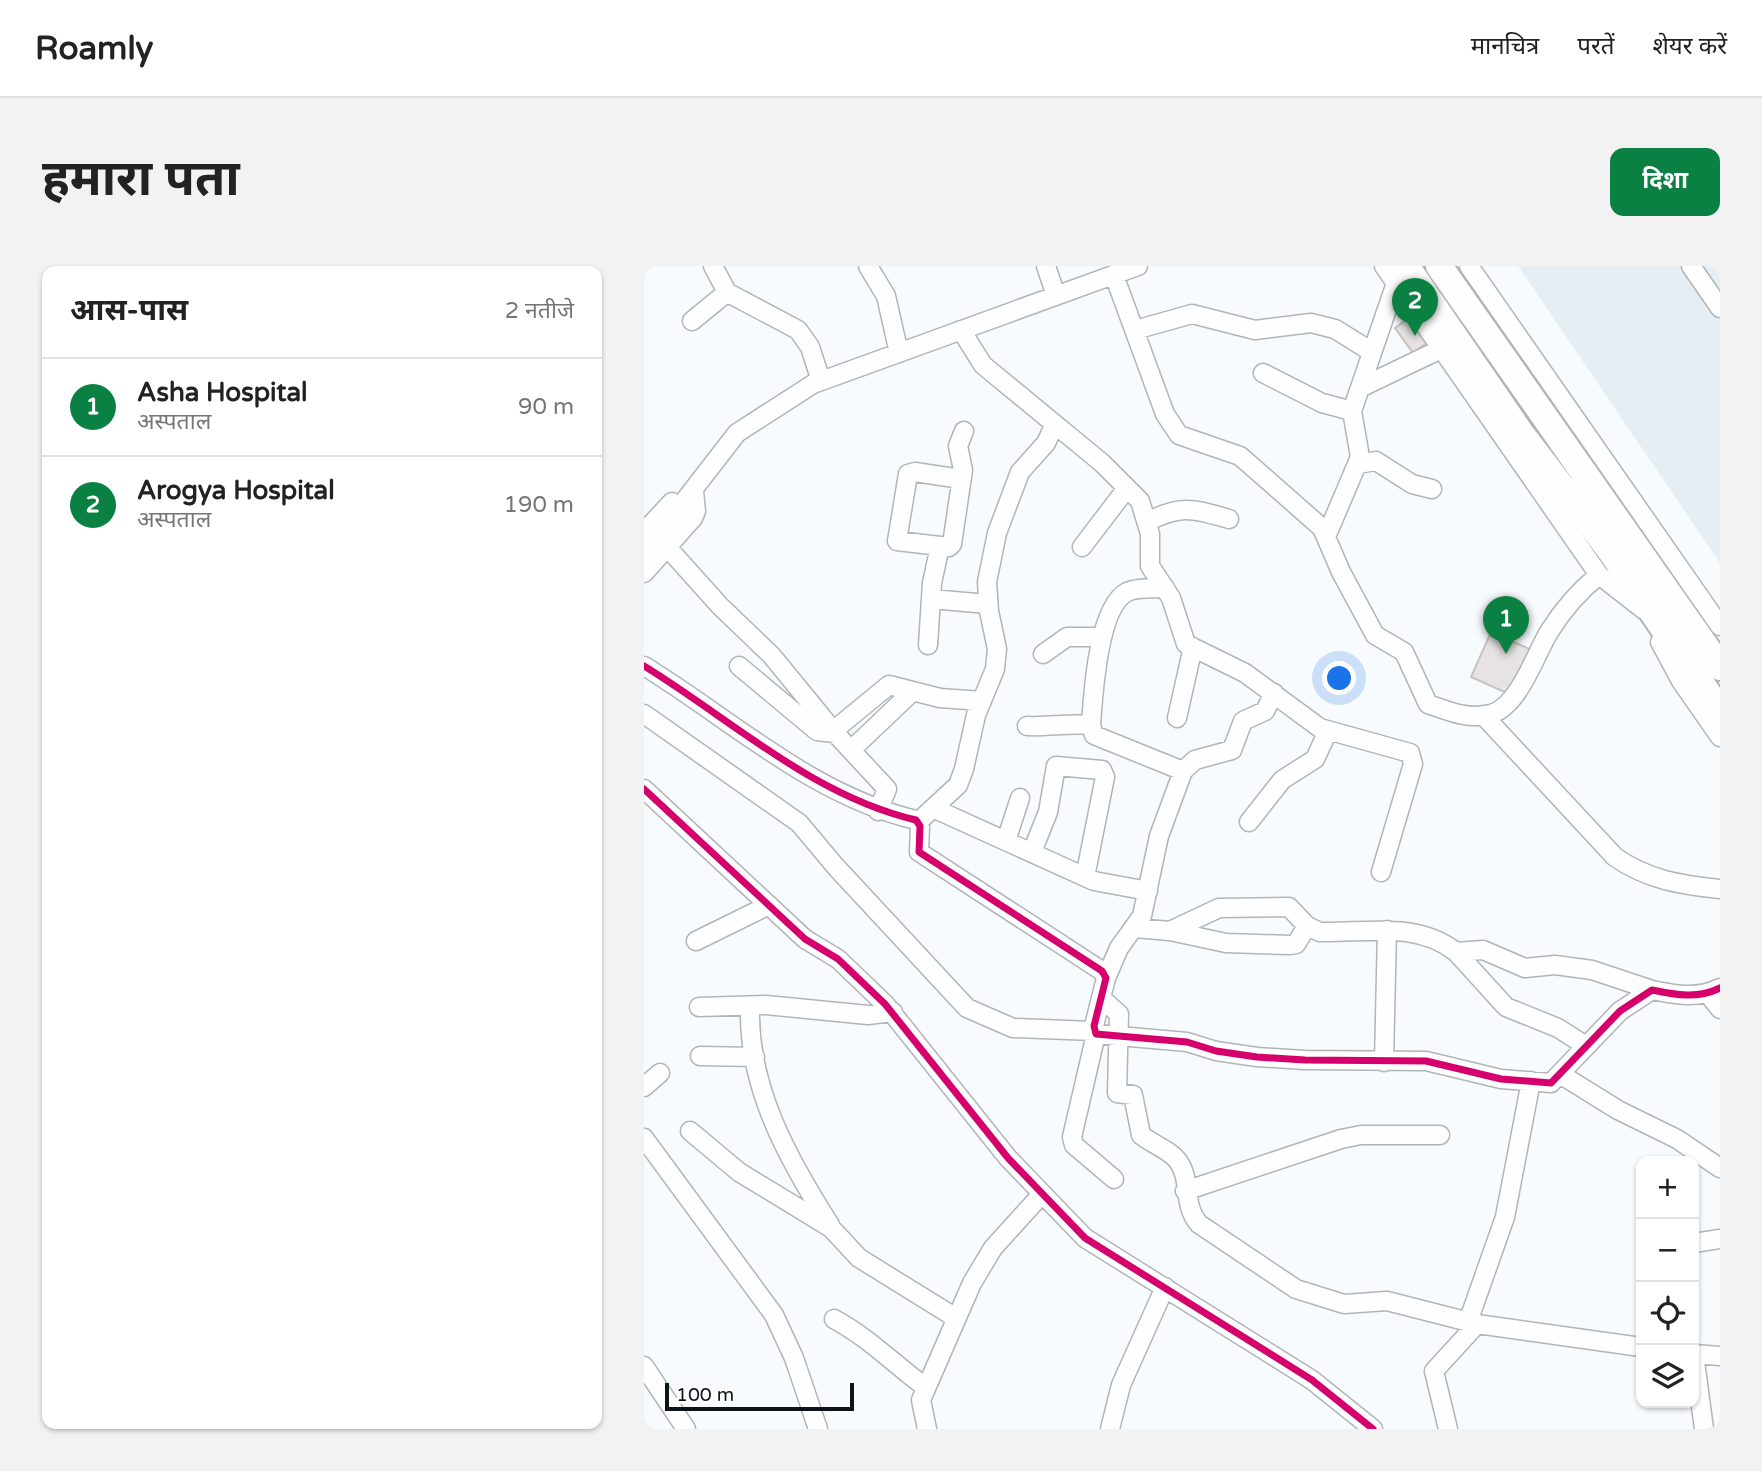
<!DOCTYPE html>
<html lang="hi">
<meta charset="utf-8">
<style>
body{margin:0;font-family:"Varela Round","Noto Sans Devanagari",sans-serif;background:#f2f2f2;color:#222}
.controls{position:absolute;right:21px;bottom:21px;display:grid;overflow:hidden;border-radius:14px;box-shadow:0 2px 5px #0004}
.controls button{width:63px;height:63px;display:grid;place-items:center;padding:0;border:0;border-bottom:2px solid #e0e0e0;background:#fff;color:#222;font:35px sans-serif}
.scale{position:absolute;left:21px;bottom:18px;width:189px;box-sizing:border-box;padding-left:7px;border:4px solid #0c141a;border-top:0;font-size:19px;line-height:24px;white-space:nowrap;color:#0c141a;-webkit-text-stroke:5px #fff;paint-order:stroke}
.you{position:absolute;left:696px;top:413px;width:24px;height:24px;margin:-18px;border:5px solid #fff;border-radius:50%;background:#1a73e8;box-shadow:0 0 0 10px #1a73e833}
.badge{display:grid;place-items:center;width:46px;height:46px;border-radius:50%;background:#0b8043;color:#fff;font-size:23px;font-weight:700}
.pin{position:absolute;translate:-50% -58px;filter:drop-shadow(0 2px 4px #0008)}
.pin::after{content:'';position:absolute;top:37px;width:24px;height:21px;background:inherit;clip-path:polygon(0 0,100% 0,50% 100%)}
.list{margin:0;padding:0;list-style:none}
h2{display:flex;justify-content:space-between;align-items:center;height:91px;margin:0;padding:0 28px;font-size:30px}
h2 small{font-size:23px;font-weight:400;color:#767676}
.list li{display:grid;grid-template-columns:46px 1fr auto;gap:21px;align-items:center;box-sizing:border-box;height:98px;padding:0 28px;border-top:2px solid #e0e0e0}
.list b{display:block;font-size:26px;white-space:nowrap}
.list p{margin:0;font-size:23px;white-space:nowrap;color:#767676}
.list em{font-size:23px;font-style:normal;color:#767676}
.icon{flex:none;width:38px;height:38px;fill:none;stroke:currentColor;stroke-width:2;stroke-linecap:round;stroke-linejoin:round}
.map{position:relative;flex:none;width:1076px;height:1163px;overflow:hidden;border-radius:14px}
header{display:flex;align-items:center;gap:42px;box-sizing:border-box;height:98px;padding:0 35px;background:#fff;border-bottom:2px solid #e0e0e0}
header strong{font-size:33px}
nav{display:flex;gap:38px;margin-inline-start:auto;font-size:24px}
.intro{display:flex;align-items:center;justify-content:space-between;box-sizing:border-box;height:168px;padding:0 42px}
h1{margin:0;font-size:49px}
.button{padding:18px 32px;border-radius:14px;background:#0b8043;color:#fff;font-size:24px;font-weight:700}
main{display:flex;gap:42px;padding:0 42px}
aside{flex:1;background:#fff;border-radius:14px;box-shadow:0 2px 5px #0004}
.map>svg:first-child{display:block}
.built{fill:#e6eef3}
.building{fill:#e6e3e2;stroke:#c6c2c1;stroke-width:2}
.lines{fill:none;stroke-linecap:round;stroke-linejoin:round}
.minor-casing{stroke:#b0b5b9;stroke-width:21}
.highway-casing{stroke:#b0b5b9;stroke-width:30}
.minor{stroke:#fefeff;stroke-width:18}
.highway{stroke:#fefeff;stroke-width:26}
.cycleway-casing{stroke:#fff;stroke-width:11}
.cycleway{stroke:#d6006c;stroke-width:7}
</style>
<header>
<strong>Roamly</strong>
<nav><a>मानचित्र</a><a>परतें</a><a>शेयर करें</a></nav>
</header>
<div class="intro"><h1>हमारा पता</h1><a class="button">दिशा</a></div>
<main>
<aside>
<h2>आस-पास<small>2 नतीजे</small></h2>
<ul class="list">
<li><span class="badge">1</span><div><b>Asha Hospital</b><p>अस्पताल</p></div><em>90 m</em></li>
<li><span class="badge">2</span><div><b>Arogya Hospital</b><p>अस्पताल</p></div><em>190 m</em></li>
</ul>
</aside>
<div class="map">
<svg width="1076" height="1163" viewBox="0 0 1076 1163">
<rect width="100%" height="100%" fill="#f8fbfd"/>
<path class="built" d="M874 0H1076V297Z"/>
<path class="building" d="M769 49 787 74 769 87 751 62Z
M847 366 888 384 867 429 827 411Z"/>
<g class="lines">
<g class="minor-casing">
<path id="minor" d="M69 0 84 28
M224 0 242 30 255 87
M402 0 412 30
M740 0 955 309 1000 344
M825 0 1076 360
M1047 0 1076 42
M470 9 521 148 535 169 596 190 678 262 697 306 731 369 760 386 784 438C804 445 824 454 847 448 875 440 891 389 905 366 918 345 935 325 955 309
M48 55 81 28 88 29 154 64 166 81 177 115
M317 64 339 99 458 197 496 235 506 268V300L527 332 542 378 601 407 676 462 766 487 769 498 737 606
M491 64 548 48 611 64 667 57 691 63 728 86
M619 107 678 137 708 145
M716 122 799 82
M714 198 732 195 768 218 788 223
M317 213 271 206 264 208 253 275 305 281 308 278 319 204 314 180 320 165
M503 256C537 238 550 243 585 253
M0 266 28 236
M682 271 716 191 708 145 752 17
M23 281 76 340 128 390 191 467 243 523 234 545
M438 281 483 222
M0 287 93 167 169 118 494 0
M0 307 49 252 52 245 50 226
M287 333 344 338
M1016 376 1037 415 1076 471
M284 379 288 317 296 280
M399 388 423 371H457
M0 400C88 454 169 530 272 554L276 560 275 586 458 705 462 712 450 760 452 768 543 776 572 785 613 791 661 794 782 795 857 813 907 817 976 745 1008 724C1032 729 1054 733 1076 722
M95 400 173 465 191 467
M0 448 155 557 192 601 323 742 369 762 449 765
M839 449 971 591C1004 614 1037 619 1076 623
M533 452 549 381
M383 460C405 461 425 457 447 459
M189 465 245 419 296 432 338 435
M207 484 268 426
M539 505 551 494 588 484 599 455 621 445 630 427
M0 523 161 673 194 693 241 738 364 892 441 972 668 1114 729 1163
M291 543 450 615 504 625
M274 556 314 519 320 503 332 449 351 403 353 383 345 345 343 316 353 267 376 206 402 177 410 160
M605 556 638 514 671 493 684 465
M362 575 376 532
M388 586 404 546 412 500 458 504 461 511 441 611
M491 662 526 665 575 642 645 641 663 660 676 666C722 667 773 655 812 686L862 741 914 762 942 780
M526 665 582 677 646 679 652 678 663 660
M52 675 125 639
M812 686 839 684 881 702 911 699 948 704 1008 724
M462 712 475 682 498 650 515 570 539 505 450 469 447 459C449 429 454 341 483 326 493 321 510 323 521 322
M1064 728 1076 743
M457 732 475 748 473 827 489 829 497 869C508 878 526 884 534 895 548 914 538 939 555 958L652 1023 700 1038 743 1035 833 1058
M55 741 122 739 224 749 249 746
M106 742C104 822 144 893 186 959
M452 768 428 871 430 879 470 913
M56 790 111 791
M740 796 743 664
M916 808 974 844 1033 873 1076 902
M0 821 16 807
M46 865 95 906 187 962 215 992 312 1052
M0 872 130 1049 150 1092 174 1163
M541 925 697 873 717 869H796
M1050 977 1076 973
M190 1053C225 1072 250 1098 281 1121
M824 1056 861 951 887 815
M1050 1088 1060 1163
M1050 1088 1076 1090
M0 1100 42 1163
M283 1163 277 1134 328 1017 349 982 398 928
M466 1163 477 1119 521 1021
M804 1163 790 1105 833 1058 997 1081"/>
</g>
<g class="highway-casing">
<path id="highway" d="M762 0 878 169 966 284 1076 445
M795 0 1076 401"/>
</g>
<use href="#minor" class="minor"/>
<use href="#highway" class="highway"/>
<g class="cycleway-casing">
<path id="cycleway" d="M0 400C88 454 169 530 272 554L276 560 275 586 458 705 462 712 450 760 452 768 543 776 572 785 613 791 661 794 782 795 857 813 907 817 976 745 1008 724C1032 729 1054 733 1076 722
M0 523 161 673 194 693 241 738 364 892 441 972 668 1114 729 1163"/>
</g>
<use href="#cycleway" class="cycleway"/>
</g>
</svg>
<div class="controls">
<button>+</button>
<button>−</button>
<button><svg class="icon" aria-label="locate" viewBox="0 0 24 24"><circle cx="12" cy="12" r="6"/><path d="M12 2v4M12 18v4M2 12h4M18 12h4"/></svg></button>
<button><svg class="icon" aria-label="layers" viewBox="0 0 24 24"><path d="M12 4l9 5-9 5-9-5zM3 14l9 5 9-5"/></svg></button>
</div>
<div class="scale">100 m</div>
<div class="you"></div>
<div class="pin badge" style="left:862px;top:388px">1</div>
<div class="pin badge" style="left:771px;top:70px">2</div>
</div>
</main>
